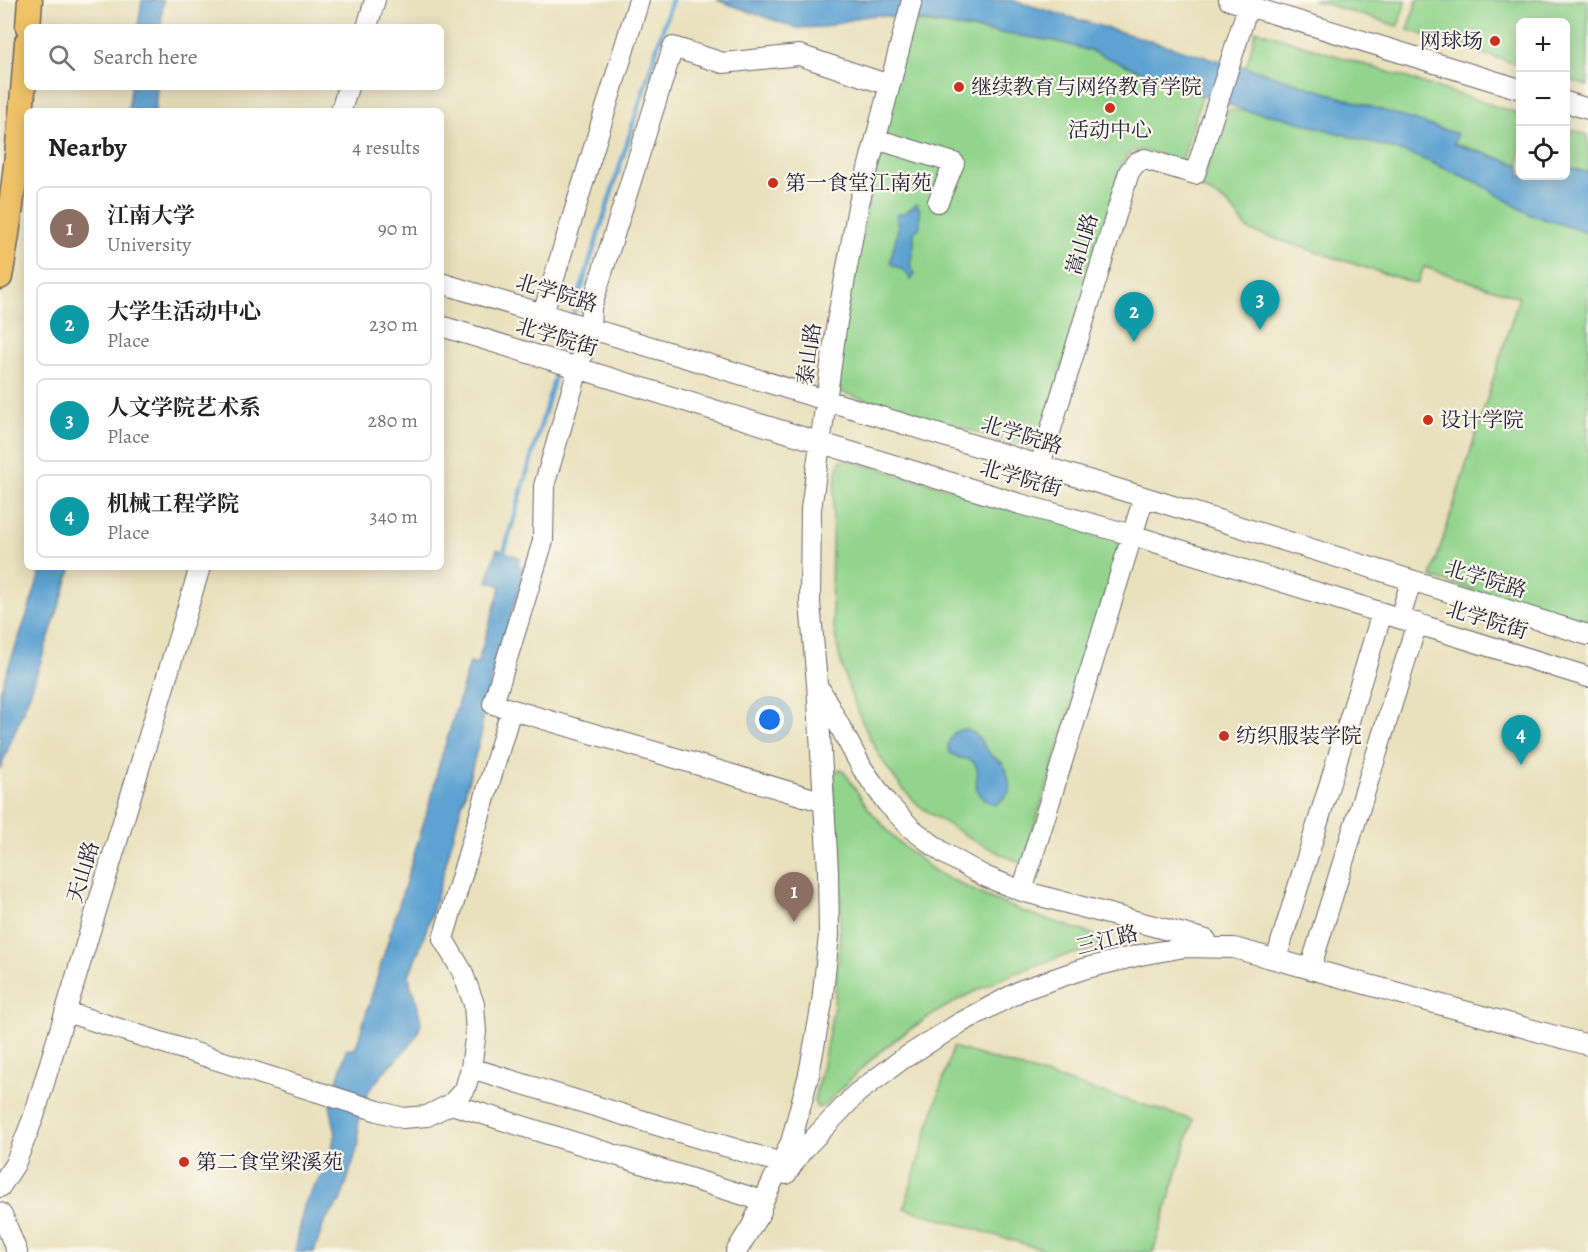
<!DOCTYPE html>
<meta charset="utf-8">
<style>
body{margin:0;font-family:Alegreya,"Noto Serif SC",serif;background:#f2f2f2;color:#222}
.controls{position:absolute;right:18px;top:18px;display:grid;overflow:hidden;border-radius:9px;box-shadow:0 3px 15px #0003}
.controls button{width:54px;height:54px;display:grid;place-items:center;padding:0;border:0;border-bottom:2px solid #e0e0e0;background:#fff;color:#222;font:30px sans-serif}
.you{position:absolute;left:770px;top:720px;width:21px;height:21px;margin:-15px;border:4px solid #fff;border-radius:50%;background:#1a73e8;box-shadow:0 0 0 9px #1a73e833}
.badge{display:grid;place-items:center;width:39px;height:39px;border-radius:50%;background:#ea580c;color:#fff;font-size:20px;font-weight:700}
.pin{position:absolute;translate:-50% -50px;filter:drop-shadow(0 2px 3px #0008)}
.pin::after{content:'';position:absolute;top:32px;width:21px;height:18px;background:inherit;clip-path:polygon(0 0,100% 0,50% 100%)}
.list{margin:0;padding:0;list-style:none}
h2{display:flex;justify-content:space-between;align-items:center;height:78px;margin:0;padding:0 24px;font-size:26px}
h2 small{font-size:20px;font-weight:400;color:#767676}
.list li{display:grid;grid-template-columns:39px 1fr auto;gap:18px;align-items:center;box-sizing:border-box;height:84px;margin:0 12px 12px;padding:0 12px;border:2px solid #e0e0e0;border-radius:9px}
.list b{display:block;font-size:22px;white-space:nowrap}
.list p{margin:0;font-size:20px;white-space:nowrap;color:#767676}
.list em{font-size:20px;font-style:normal;color:#767676}
.icon{flex:none;width:33px;height:33px;fill:none;stroke:currentColor;stroke-width:2;stroke-linecap:round;stroke-linejoin:round}
.map{position:relative;flex:none;width:1588px;height:1252px;overflow:hidden}
.search{position:absolute;background:#fff;box-shadow:0 3px 15px #0003;left:24px;top:24px;width:420px;height:66px;display:flex;align-items:center;gap:15px;box-sizing:border-box;padding:0 21px;border-radius:9px;color:#767676;font-size:22px}
.panel{position:absolute;background:#fff;box-shadow:0 3px 15px #0003;left:24px;top:108px;width:420px;height:462px;border-radius:9px}
.map>svg:first-child{display:block}
.green{fill:#92d48c;stroke:#5a7b64;stroke-width:1.5}
.water{fill:#5da2d2;stroke:#406286;stroke-width:1.5}
.lines{fill:none;stroke-linecap:round;stroke-linejoin:round}
.stream{stroke:#5da2d2;stroke-width:4.5}
.minor-casing{stroke:#686468;stroke-width:22}
.major-casing{stroke:#686468;stroke-width:27}
.minor{stroke:#fff;stroke-width:20}
.major{stroke:#f0c369;stroke-width:24}
.poi-dot{fill:#c8321e;stroke:#fbf7ec;stroke-width:2}
.labels{text-anchor:middle;dominant-baseline:central;stroke-width:4.5;stroke-linejoin:round;paint-order:stroke}
.poi-label{font-size:21px;fill:#22223b;stroke:#fbf7ec;text-anchor:start}
.street-label{font-size:21px;fill:#22223b;stroke:#fbf7ec}
</style>
<div class="map">
<svg width="1588" height="1252" viewBox="0 0 1588 1252">
<rect width="100%" height="100%" fill="#fbf7ec"/>
<filter id="ink" filterUnits="userSpaceOnUse"><feTurbulence type="fractalNoise" baseFrequency=".0167" numOctaves="2"/><feDisplacementMap in="SourceGraphic" scale="12" xChannelSelector="R" yChannelSelector="G"/><feConvolveMatrix kernelMatrix="1 2 1 2 8 2 1 2 1" color-interpolation-filters="sRGB"/></filter>
<filter id="wash" filterUnits="userSpaceOnUse"><feTurbulence type="fractalNoise" baseFrequency=".008" numOctaves="4" result="noise"/><feDisplacementMap in="SourceGraphic" scale="24" xChannelSelector="R" yChannelSelector="G"/><feGaussianBlur stdDeviation="1.35" result="paint"/><feColorMatrix in="noise" values="0 0 0 0 0 0 0 0 0 0 0 0 0 0 0 0 0 1.4 0 .05"/><feComposite in="paint" operator="in"/></filter>
<g filter="url(#wash)">
<rect width="100%" height="100%" fill="#e9e0bc"/>
<path class="green" d="M1312 0H1406L1398 26Z
M1417 0H1588V86L1566 79V22H1520V65L1408 30Z
M908 20 1055 41 1091 51 1202 96 1182 161 1141 150 1131 152 1124 160 1037 450 834 390 854 271Z
M1256 30 1520 114V165L1454 143 1457 134 1246 67Z
M1227 110 1247 111 1282 117 1411 154 1479 183 1529 214 1588 233V627L1431 577 1519 297 1424 267 1417 284 1248 230C1232 207 1226 200 1201 188L1217 135Z
M1566 128 1588 135V173L1566 166Z
M840 461H852L1112 535 1119 543 1117 556 1023 864C993 851 966 837 939 819 933 815 926 811 920 806 873 765 840 680 833 620 831 597 831 574 832 551 833 525 832 485 840 461Z
M841 769 847 776 868 808 897 841 936 872 985 896 1024 912 1095 935 1101 944C1088 955 1082 951 1067 955 1039 963 1012 974 986 986 949 1003 903 1031 873 1058 856 1073 841 1090 824 1106L817 1108 814 1100 823 1064 834 1006 839 949 841 897 831 773Z
M953 1047 1193 1120 1153 1252H1051L904 1208Z"/>
<path class="water" d="M142 0H163L161 27H138Z
M717 0H1011L1213 59 1246 67 1457 134 1454 144 1520 165V176H1566V166L1588 173V233L1529 214 1479 183 1411 154 1282 117 1247 111 1198 94 1091 51 1055 41 879 15 861 17 824 27 796 28Z
M131 87H157L155 111H128Z
M917 204 920 211V227L914 232V244L910 265 915 274 911 280 906 272 890 263 898 229 896 215 904 213Z
M497 549 520 558 517 565 525 569 483 707 482 731 434 907 421 945 409 975 411 987 415 994 421 1023 417 1035 410 1045 383 1073 368 1092 358 1120 359 1143 341 1200 324 1223 314 1252H295L304 1206 311 1192 322 1175 336 1134 330 1105 347 1048 354 1050 358 1041 432 795 438 769 470 663 477 665 501 586 487 581Z
M42 567H72L32 688 0 769V691L27 615Z
M964 729C983 735 979 743 991 755 996 759 1002 761 1005 768 1009 774 1009 784 1010 791L1002 800 996 805C960 792 987 774 973 762 969 758 964 759 959 758 956 756 953 754 950 753L948 745C951 735 954 731 964 729Z"/>
<g class="lines">
<path class="stream" d="M572 318 672 0
M560 358 570 326
M504 552 558 366"/>
</g>
</g>
<g filter="url(#ink)">
<g class="lines">
<g class="minor-casing">
<path id="minor" d="M1229 0 1520 89
M367 27 375 0
M1566 102 1588 109
M341 111 348 87
M876 139 954 163 938 202
M441 283 1144 497 1588 635
M543 314 639 0
M441 326 1020 504 1132 535 1588 677
M1040 465 1129 172 1136 163 1145 159 1195 174 1250 0
M1400 618 1411 581
M821 691 862 768 887 803 912 829 945 854 984 876 1022 891 1206 940
M824 802 493 704 543 541 544 486 590 328 591 308 673 47 723 63 799 55 889 85
M1022 891 1144 497
M1276 959 1382 613
M1310 969 1417 623
M66 1012 378 1111 403 1118 427 1116 451 1104 465 1089 471 1068 476 1032 474 1004 462 971 443 939 511 710
M471 1068 781 1163
M451 1104 763 1201
M786 1174 801 1152 857 1093 901 1060 960 1023 1022 990 1083 969 1140 955 1185 947 1234 948 1588 1045
M0 1187 15 1164 34 1116 200 567
M0 1213 3 1217 17 1252
M754 1221 791 1142 809 1074 822 1003 829 935 828 871 817 684 810 602 811 509 837 322 858 207 912 0
M736 1252 761 1211"/>
</g>
<g class="major-casing">
<path id="major" d="M28 27 30 0
M0 277C14 199 21 121 27 42"/>
</g>
<use href="#minor" class="minor"/>
<use href="#major" class="major"/>
</g>
</g>
<g class="poi-dot">
<circle cx="1495" cy="41" r="6"/>
<circle cx="959" cy="87" r="6"/>
<circle cx="1110" cy="108" r="6"/>
<circle cx="773" cy="183" r="6"/>
<circle cx="1428" cy="420" r="6"/>
<circle cx="1224" cy="736" r="6"/>
<circle cx="184" cy="1162" r="6"/>
</g>
<g class="labels">
<g class="poi-label">
<text x="1483" y="41" text-anchor="end">网球场</text>
<text x="971" y="87">继续教育与网络教育学院</text>
<text x="1110" y="130" text-anchor="middle">活动中心</text>
<text x="785" y="183">第一食堂江南苑</text>
<text x="1440" y="420">设计学院</text>
<text x="1236" y="736">纺织服装学院</text>
<text x="196" y="1162">第二食堂梁溪苑</text>
</g>
<g class="street-label">
<text transform="translate(1082 244) rotate(-73)">嵩山路</text>
<text transform="translate(557 293) rotate(17)">北学院路</text>
<text transform="translate(557 337) rotate(17)">北学院街</text>
<text transform="translate(809 354) rotate(-82)">泰山路</text>
<text transform="translate(1022 435) rotate(17)">北学院路</text>
<text transform="translate(1021 478) rotate(16)">北学院街</text>
<text transform="translate(1486 579) rotate(17)">北学院路</text>
<text transform="translate(1487 620) rotate(17)">北学院街</text>
<text transform="translate(83 872) rotate(-73)">天山路</text>
<text transform="translate(1107 940) rotate(-14)">三江路</text>
</g>
</g>
</svg>
<div class="controls">
<button>+</button>
<button>−</button>
<button><svg class="icon" aria-label="locate" viewBox="0 0 24 24"><circle cx="12" cy="12" r="6"/><path d="M12 2v4M12 18v4M2 12h4M18 12h4"/></svg></button>
</div>
<div class="you"></div>
<div class="pin badge" style="left:794px;top:922px;background:#8d6e63">1</div>
<div class="pin badge" style="left:1134px;top:342px;background:#0f9aa8">2</div>
<div class="pin badge" style="left:1260px;top:330px;background:#0f9aa8">3</div>
<div class="pin badge" style="left:1521px;top:765px;background:#0f9aa8">4</div>
<div class="search"><svg class="icon" aria-label="search" viewBox="0 0 24 24"><circle cx="10" cy="10" r="6"/><path d="M15 15l6 6"/></svg>Search here</div>
<section class="panel">
<h2>Nearby<small>4 results</small></h2>
<ul class="list">
<li><span class="badge" style="background:#8d6e63">1</span><div><b>江南大学</b><p>University</p></div><em>90 m</em></li>
<li><span class="badge" style="background:#0f9aa8">2</span><div><b>大学生活动中心</b><p>Place</p></div><em>230 m</em></li>
<li><span class="badge" style="background:#0f9aa8">3</span><div><b>人文学院艺术系</b><p>Place</p></div><em>280 m</em></li>
<li><span class="badge" style="background:#0f9aa8">4</span><div><b>机械工程学院</b><p>Place</p></div><em>340 m</em></li>
</ul>
</section>
</div>
